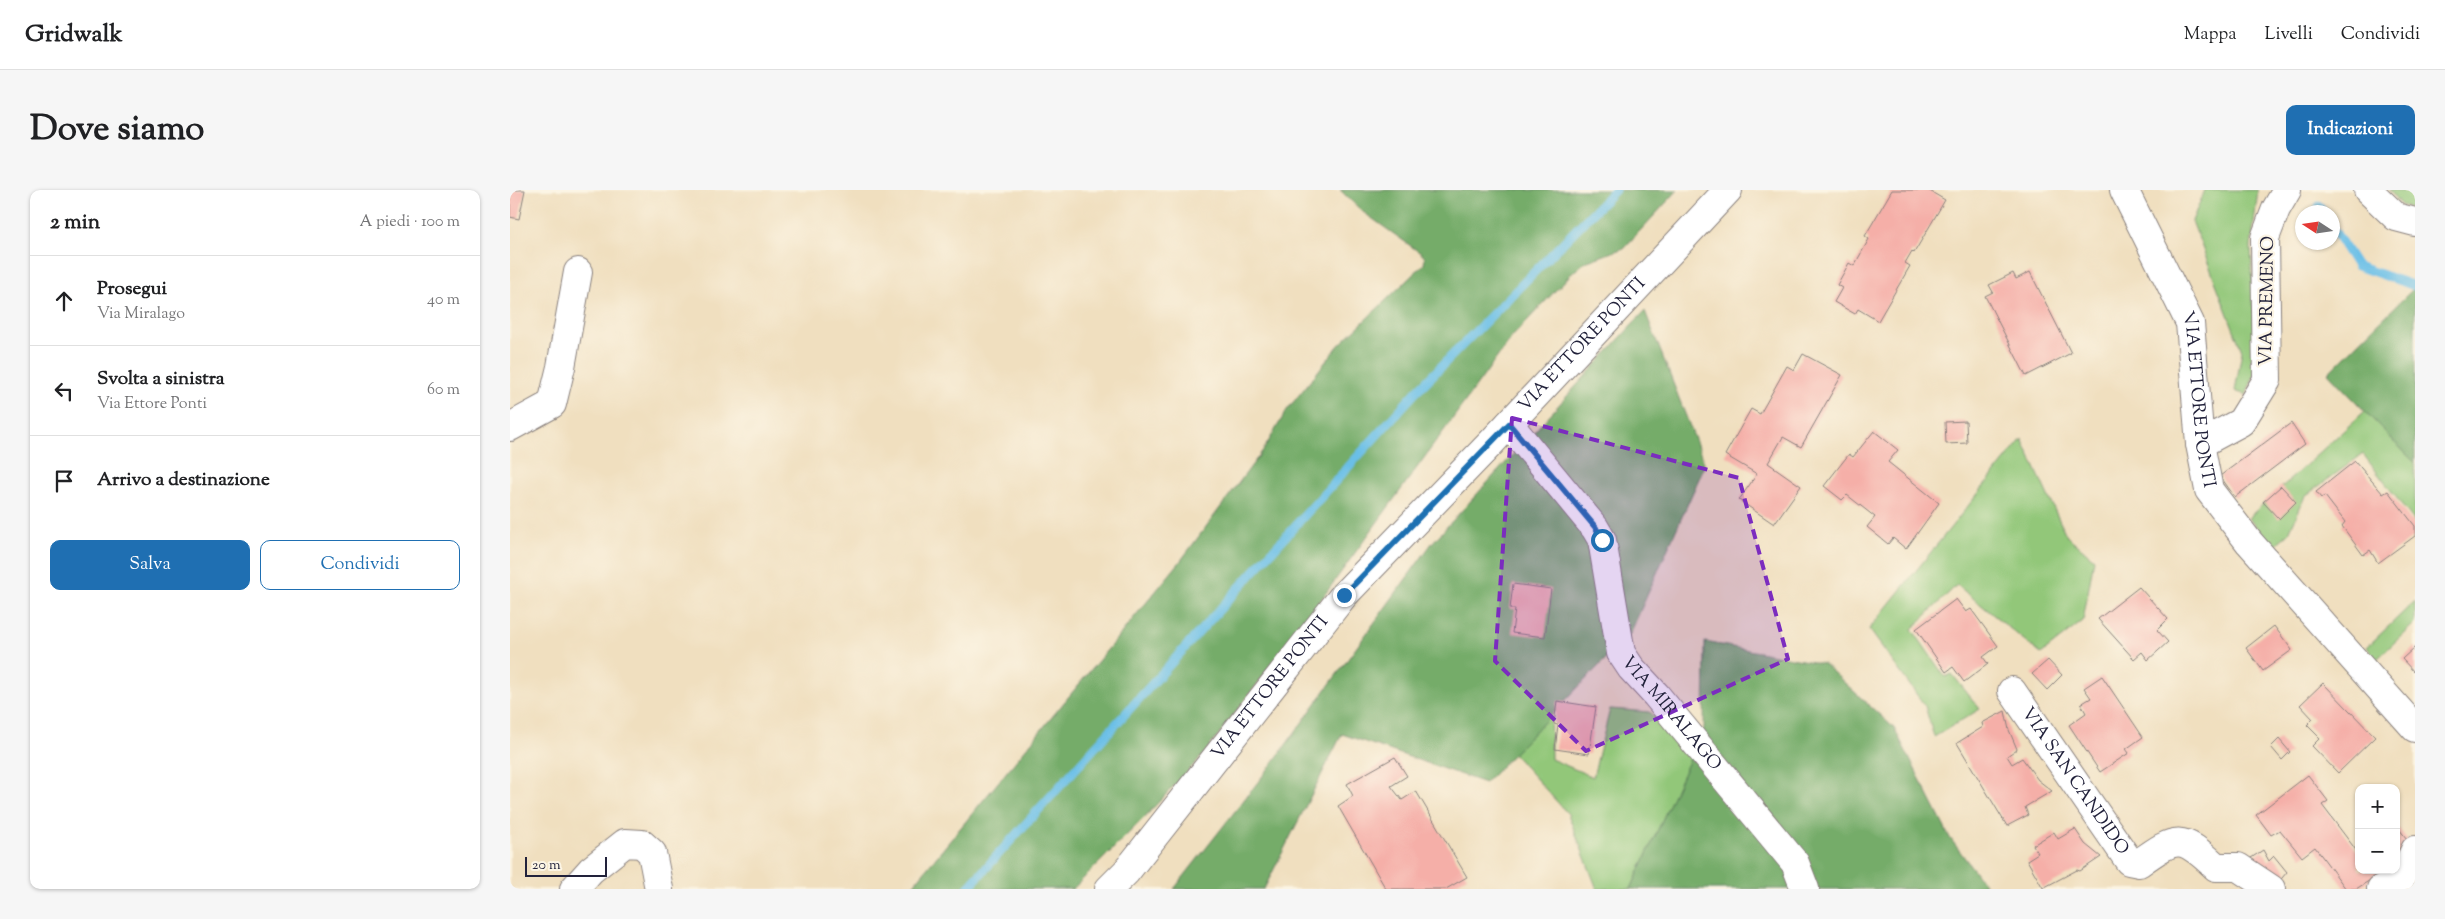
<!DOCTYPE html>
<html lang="it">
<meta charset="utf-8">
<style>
body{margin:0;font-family:"Sorts Mill Goudy",serif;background:#f6f6f6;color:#202124}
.controls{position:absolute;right:15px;bottom:15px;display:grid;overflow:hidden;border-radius:10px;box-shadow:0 1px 4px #0004}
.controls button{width:45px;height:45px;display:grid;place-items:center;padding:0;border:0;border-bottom:1px solid #e0e0e0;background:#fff;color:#202124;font:25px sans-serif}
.compass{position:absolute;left:1785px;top:15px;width:45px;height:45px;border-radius:50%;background:#fff;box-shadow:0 1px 4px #0004;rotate:282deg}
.scale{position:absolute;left:15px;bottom:12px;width:82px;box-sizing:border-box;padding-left:5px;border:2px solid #22223b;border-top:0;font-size:14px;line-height:18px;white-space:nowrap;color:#22223b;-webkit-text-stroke:4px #fcf5e5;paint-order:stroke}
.stop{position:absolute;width:15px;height:15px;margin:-11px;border:4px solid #1f6fb2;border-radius:50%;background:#fff}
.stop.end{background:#1f6fb2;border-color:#fff;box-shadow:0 1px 5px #0008}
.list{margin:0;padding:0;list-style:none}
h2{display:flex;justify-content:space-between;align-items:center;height:65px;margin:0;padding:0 20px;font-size:21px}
h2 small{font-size:16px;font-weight:400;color:#757577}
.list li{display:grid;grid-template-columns:32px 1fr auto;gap:15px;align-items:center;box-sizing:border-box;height:90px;padding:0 20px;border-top:1px solid #e0e0e0}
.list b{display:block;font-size:19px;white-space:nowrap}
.list p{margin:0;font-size:16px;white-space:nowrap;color:#757577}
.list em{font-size:16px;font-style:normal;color:#757577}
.actions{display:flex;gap:10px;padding:15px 20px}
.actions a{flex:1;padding:11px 0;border:1px solid #1f6fb2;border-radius:10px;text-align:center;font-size:18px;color:#1f6fb2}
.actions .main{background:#1f6fb2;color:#fff}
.icon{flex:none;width:28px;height:28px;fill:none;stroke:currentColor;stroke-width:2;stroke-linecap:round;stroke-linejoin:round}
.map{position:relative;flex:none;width:1905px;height:699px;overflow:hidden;border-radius:10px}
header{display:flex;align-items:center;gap:30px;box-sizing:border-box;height:70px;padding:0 25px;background:#fff;border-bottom:1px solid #e0e0e0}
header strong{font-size:24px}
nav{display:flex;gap:28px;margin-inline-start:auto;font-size:18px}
.intro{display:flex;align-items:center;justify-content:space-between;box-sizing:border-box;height:120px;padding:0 30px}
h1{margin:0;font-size:35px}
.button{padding:12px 22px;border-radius:10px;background:#1f6fb2;color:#fff;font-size:18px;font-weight:700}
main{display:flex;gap:30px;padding:0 30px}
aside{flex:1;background:#fff;border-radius:10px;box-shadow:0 1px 4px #0004}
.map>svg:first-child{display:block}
.green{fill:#92c779;stroke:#5a745a}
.forest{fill:#75ac69;stroke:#4c6752}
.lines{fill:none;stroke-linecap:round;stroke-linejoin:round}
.stream{stroke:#6bbfe7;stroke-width:9}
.building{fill:#f5afa8}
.minor-casing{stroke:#89807d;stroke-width:30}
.tertiary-casing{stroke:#89807d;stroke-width:30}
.minor{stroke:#fff;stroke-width:28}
.tertiary{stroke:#fff;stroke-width:28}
.route{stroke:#1f6fb2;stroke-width:6}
.marked{fill:#7b2cbf;fill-opacity:0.2;stroke:#7b2cbf;stroke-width:4;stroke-dasharray:10 6;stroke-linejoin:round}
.labels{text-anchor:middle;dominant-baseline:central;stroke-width:4.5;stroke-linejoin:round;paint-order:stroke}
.street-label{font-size:18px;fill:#22223b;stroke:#fcf5e5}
</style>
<header>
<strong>Gridwalk</strong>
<nav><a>Mappa</a><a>Livelli</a><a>Condividi</a></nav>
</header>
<div class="intro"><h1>Dove siamo</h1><a class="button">Indicazioni</a></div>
<main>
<aside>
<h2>2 min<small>A piedi · 100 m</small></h2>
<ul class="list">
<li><svg class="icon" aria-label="ahead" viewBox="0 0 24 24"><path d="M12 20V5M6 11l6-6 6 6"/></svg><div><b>Prosegui</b><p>Via Miralago</p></div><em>40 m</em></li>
<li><svg class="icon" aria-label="left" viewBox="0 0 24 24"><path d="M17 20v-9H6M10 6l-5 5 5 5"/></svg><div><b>Svolta a sinistra</b><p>Via Ettore Ponti</p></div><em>60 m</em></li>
<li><svg class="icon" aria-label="arrive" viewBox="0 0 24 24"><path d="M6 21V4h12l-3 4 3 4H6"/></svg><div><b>Arrivo a destinazione</b></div></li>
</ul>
<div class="actions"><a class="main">Salva</a><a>Condividi</a></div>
</aside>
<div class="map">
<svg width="1905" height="699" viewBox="0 0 1905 699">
<rect width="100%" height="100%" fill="#fcf5e5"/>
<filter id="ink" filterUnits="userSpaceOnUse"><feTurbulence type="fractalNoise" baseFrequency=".02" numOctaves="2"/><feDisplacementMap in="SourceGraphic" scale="10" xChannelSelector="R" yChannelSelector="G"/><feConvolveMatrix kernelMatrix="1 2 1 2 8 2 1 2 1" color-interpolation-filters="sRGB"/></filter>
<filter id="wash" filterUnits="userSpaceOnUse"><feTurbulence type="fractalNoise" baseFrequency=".0096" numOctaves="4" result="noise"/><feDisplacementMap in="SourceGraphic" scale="20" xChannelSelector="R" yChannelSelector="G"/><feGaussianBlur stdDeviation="1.12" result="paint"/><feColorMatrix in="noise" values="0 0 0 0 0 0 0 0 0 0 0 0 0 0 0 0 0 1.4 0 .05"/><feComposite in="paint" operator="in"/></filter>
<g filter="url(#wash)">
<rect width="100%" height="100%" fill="#f0dfbf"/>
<path class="green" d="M1695 0H1748L1741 57 1746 181 1736 205 1725 201 1732 161 1682 31Z
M1879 0H1905V19L1891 15Z
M1855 221 1905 273V332L1853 264 1795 306 1779 343 1764 356 1738 328Z
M1512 249 1556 345 1584 369 1573 431 1531 464 1447 395 1402 439 1435 487 1442 484 1470 519 1424 547 1415 516 1359 439Z
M1905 411V433L1866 470 1857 457Z
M1040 495 1041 569 1083 587 1100 519 1140 522 1182 565 1121 699H1087L1058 624 983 541Z"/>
<path class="forest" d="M830 0H1168L1114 58 1075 72 1060 85 1002 147 797 429 693 565 632 630 563 699H400L669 373 754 259 777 220 829 155 914 74 915 68 912 64 853 22Z
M1905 97V273L1818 183Z
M1135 121 1195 275 1120 444 975 593 832 544 754 699H664L762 574 922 353Z
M1195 452 1314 474 1384 538 1440 648 1478 699H1121L1194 538Z"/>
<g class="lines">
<path class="stream" d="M1809 16 1813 22
M1822 37 1847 76 1905 96
M457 699 906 202 1105 0"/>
</g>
<g id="blocks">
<path class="building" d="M0 0H15L9 29 0 27Z
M1382 0H1418L1435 10 1404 63 1402 61 1395 73 1400 76 1368 131 1348 119 1345 124 1324 112 1332 98 1327 95 1339 73 1344 76 1359 49 1355 46Z
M1520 82 1561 163 1516 186 1475 106 1483 102 1479 95 1503 83 1506 89Z
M1293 164 1332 185 1291 257 1273 247 1258 273 1291 296 1264 334 1229 310 1247 284 1215 265 1241 219 1250 224 1277 176 1284 180Z
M1456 231 1457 253 1436 254 1435 232Z
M1781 233 1795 254 1725 307 1710 286Z
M1364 241 1388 260 1378 272 1429 313 1396 359 1383 348 1378 354 1357 337 1365 327 1337 305 1332 310 1314 296 1339 264 1343 267Z
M1845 271 1873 304 1878 301 1905 336V346L1868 373 1860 360 1853 365 1832 336 1835 332 1815 306 1811 308 1806 302Z
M1771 296 1786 312 1769 329 1753 312Z
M1003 394 1041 399 1035 447 1002 443 1005 419H1000Z
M1629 397 1658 429 1647 440 1658 452 1638 470 1632 462 1624 469 1588 429Z
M1446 409 1456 422 1461 419 1488 456 1473 467 1478 474 1454 492 1443 477 1436 482 1406 439Z
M1764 436 1782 460 1753 481 1736 458Z
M1905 457V483L1892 469Z
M1538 470 1552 485 1537 500 1522 484Z
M1592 486 1633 547 1616 559 1619 563 1590 582 1559 535 1576 523 1571 514 1581 508 1574 498Z
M1813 493 1865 547 1828 583 1802 556 1810 548 1797 535 1803 529 1790 515Z
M1047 511 1086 517 1079 564 1045 559 1048 535 1044 534Z
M1495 521 1499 540 1507 559 1497 566 1502 574 1512 568 1528 590 1542 601 1515 617 1518 625 1497 636 1447 553 1473 537 1472 533Z
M1769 549 1780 562 1772 570 1761 557Z
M885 567 897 586 881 596 892 610 906 601 957 687 936 699H876L828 616 843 606 837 594Z
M1798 585 1818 611 1812 615 1849 664V680H1876L1846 699H1836L1805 657 1792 667 1770 640 1761 645 1746 625Z
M1886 635 1900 653 1886 674Z
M1565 639 1575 654 1591 667 1570 681 1567 680 1533 698 1517 670 1528 663 1523 655 1544 642 1548 649Z
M1753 660 1759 671 1764 666 1777 682 1767 694 1738 670Z"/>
</g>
</g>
<g filter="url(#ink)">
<use href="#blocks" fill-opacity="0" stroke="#89807d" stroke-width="1"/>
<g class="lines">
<g class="minor-casing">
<g id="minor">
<path d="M1858 0 1886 27 1905 32"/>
<path id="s1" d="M999 234 1085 338 1092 350 1111 463 1121 478 1146 505 1285 673 1295 699"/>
<path d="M0 237 42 214 51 177 68 82"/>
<path d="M1690 254 1731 232 1757 190 1755 48 1766 19 1777 0"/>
<path id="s2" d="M1502 501 1619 671 1629 673C1667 646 1671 644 1706 677H1728L1761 699"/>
<path d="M1871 699 1891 689 1905 660"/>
</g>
</g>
<g class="tertiary-casing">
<g id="tertiary">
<path id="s3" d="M1614 0 1680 133 1690 254 1699 300 1739 352 1905 538"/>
<path d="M64 699 81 680 115 653 132 654 142 663 149 699"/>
<path id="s4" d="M599 699 616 682 834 405 980 254 1218 0"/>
</g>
</g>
<use href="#minor" class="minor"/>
<use href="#tertiary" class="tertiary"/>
</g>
</g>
<g class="lines" filter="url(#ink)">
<path class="route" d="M834 405 999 234 1086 338 1092 350"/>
</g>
<path class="marked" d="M1002 228 1229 288 1278 469 1076 561 985 471Z"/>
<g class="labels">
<g class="street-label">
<text transform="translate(1758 111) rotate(-89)">VIA PREMENO</text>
<text stroke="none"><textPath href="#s4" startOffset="722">VIA ETTORE PONTI</textPath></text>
<text stroke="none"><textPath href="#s3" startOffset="226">VIA ETTORE PONTI</textPath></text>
<text stroke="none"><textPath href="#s4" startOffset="258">VIA ETTORE PONTI</textPath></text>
<text stroke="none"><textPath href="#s1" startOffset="342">VIA MIRALAGO</textPath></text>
<text stroke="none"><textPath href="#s2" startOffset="110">VIA SAN CANDIDO</textPath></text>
</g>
</g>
</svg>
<div class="controls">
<button>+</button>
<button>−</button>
</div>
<svg class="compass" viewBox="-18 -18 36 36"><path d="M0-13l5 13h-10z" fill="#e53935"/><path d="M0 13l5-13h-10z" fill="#757577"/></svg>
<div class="scale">20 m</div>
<div class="stop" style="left:1092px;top:350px"></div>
<div class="stop end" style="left:834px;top:405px"></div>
</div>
</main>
